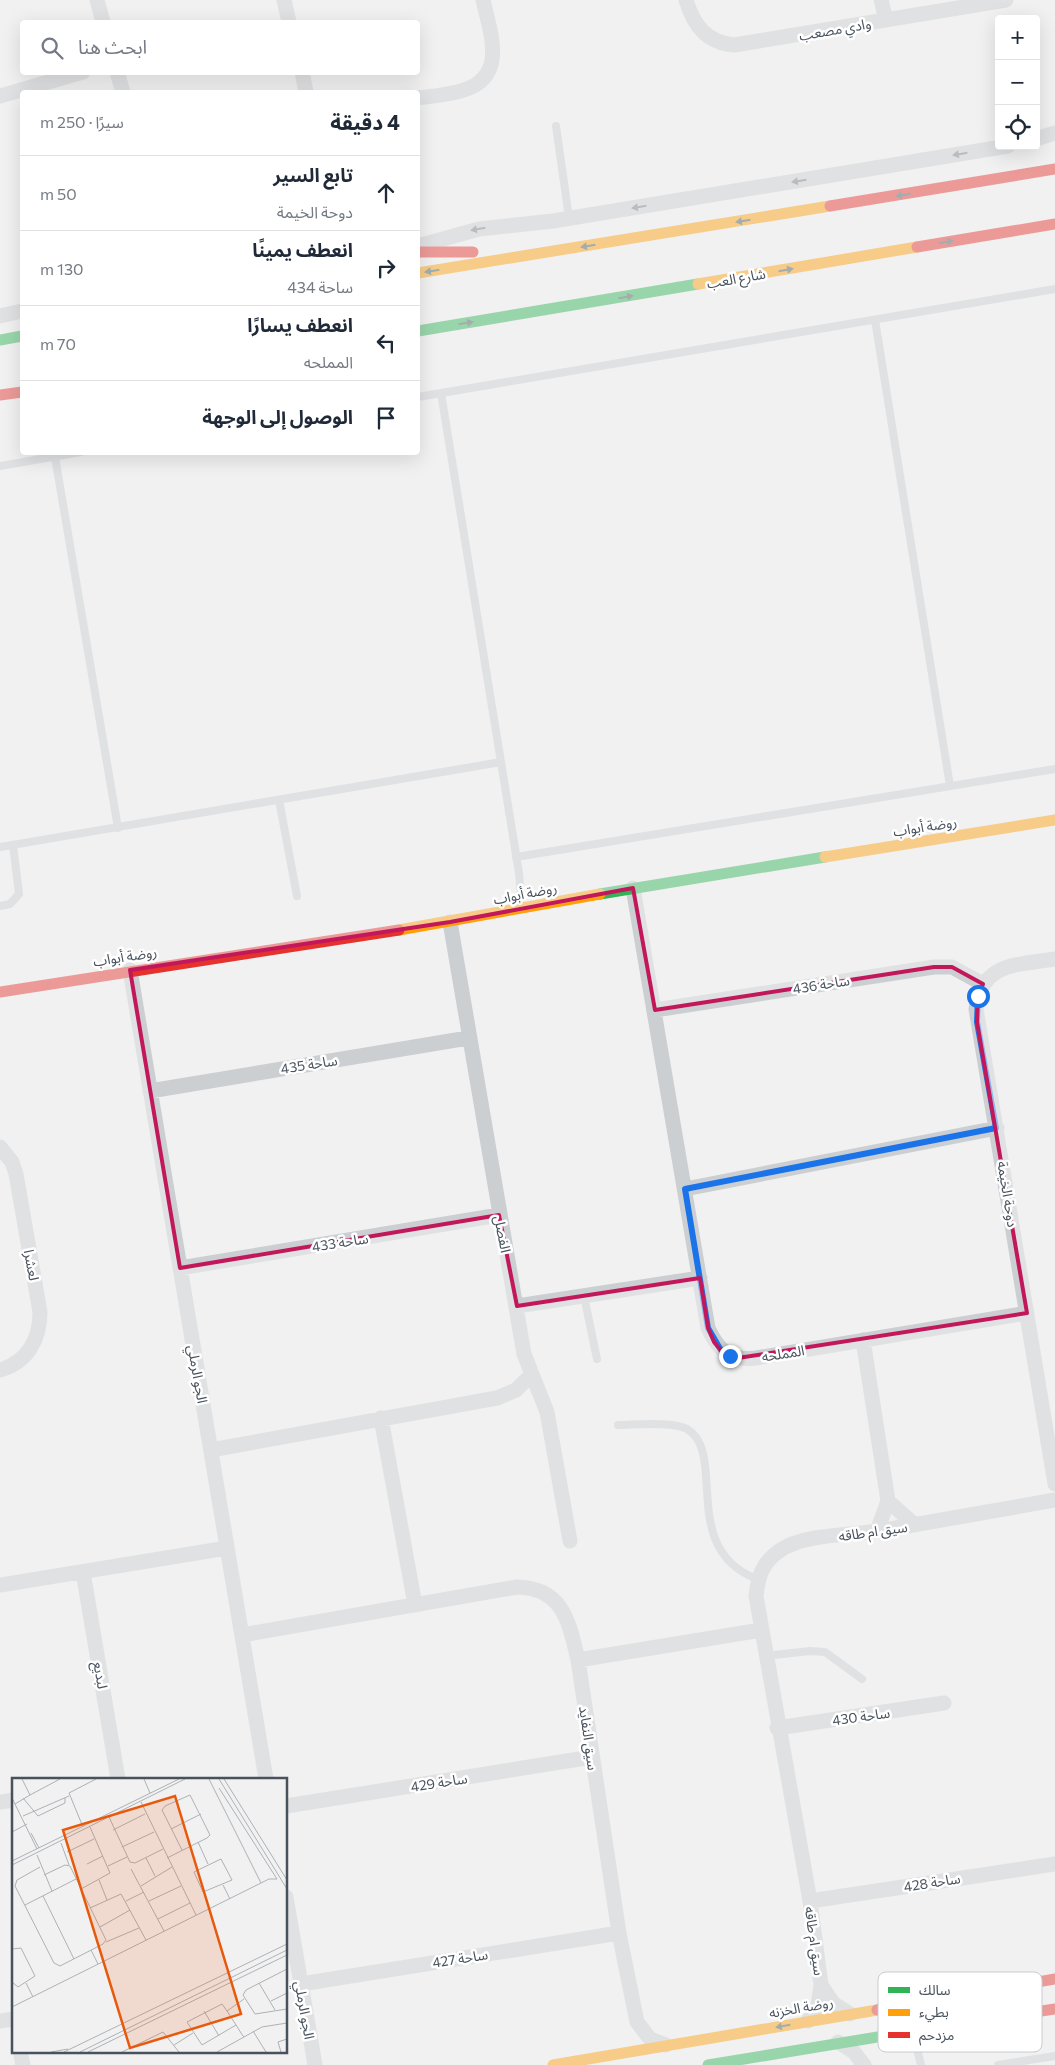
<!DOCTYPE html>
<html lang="ar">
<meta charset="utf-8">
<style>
body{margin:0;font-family:Commissioner,"Noto Sans Arabic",sans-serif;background:#f6f6f7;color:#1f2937;direction:rtl}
.controls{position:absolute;right:15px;top:15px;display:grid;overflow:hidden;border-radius:5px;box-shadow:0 5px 20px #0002}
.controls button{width:45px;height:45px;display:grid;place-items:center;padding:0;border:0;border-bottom:1px solid #e0e1e3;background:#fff;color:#1f2937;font:25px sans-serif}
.stop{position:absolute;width:15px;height:15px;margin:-11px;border:4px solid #1a73e8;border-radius:50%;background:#fff}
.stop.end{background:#1a73e8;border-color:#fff;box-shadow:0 1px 5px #0008}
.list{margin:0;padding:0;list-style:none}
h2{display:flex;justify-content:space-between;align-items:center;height:65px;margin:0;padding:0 20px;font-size:21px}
h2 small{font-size:16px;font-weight:400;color:#747a83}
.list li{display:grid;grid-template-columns:32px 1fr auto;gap:15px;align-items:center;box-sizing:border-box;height:75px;padding:0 20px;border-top:1px solid #e0e1e3}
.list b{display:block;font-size:19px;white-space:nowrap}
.list p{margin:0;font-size:16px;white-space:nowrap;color:#747a83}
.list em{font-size:16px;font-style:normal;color:#747a83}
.icon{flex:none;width:28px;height:28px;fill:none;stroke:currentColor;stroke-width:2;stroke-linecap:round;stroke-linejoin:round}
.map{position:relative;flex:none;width:1055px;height:2065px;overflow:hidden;direction:ltr}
.search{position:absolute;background:#fff;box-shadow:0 5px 20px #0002;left:20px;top:20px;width:400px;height:55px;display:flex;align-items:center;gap:12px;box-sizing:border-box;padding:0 18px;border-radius:5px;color:#747a83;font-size:19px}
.panel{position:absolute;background:#fff;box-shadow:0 5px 20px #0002;left:20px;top:90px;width:400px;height:365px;border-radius:5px;direction:rtl}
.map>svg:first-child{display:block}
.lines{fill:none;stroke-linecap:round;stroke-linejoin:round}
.lane{stroke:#cccfd2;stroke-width:8}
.street{stroke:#cccfd2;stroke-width:15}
.fast{stroke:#30b455;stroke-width:11}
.slow{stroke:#ff9f0a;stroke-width:11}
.jam{stroke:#e5322d;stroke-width:11}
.oneway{fill:#767e86}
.oneway2{fill:#465c5c}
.route{stroke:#1a73e8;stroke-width:6}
.marked{fill:none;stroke:#c2185b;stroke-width:4;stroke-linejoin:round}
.labels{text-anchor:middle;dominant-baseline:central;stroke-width:5;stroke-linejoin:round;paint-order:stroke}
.street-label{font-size:14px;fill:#48525d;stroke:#fff}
.inset-road{fill:none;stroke:#adb1b6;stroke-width:1}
.view{fill:#e8590c;fill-opacity:0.15;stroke:#e8590c;stroke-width:2.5}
.inset-edge{fill:none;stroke:#48525d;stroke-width:2.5}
.key{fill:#fff;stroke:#c8cbce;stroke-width:1}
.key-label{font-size:14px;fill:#48525d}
</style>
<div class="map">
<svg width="1055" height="2065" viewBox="0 0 1055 2065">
<rect width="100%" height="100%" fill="#f1f1f1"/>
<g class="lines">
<path class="lane" d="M556 126 569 218
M875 320 950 786
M441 393 501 762 519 873 522 907
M418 397 1055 289
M55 457 118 828
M0 466 81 452
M279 800 297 896
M0 847 501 762
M516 857 1055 769
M0 906 10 904 19 894 13 845
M584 1296 597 1359
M618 1425C635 1425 673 1421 687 1429 728 1453 678 1549 757 1579
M765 1656 810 1651 825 1652 862 1679
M913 2033 921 2065
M998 2065 1055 2056"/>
<path class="street" d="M97 0 103 22
M284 0 289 22
M686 0C694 26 706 42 734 45L1006 0
M881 0 886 20
M117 72 123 92
M302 72 306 92
M0 96 83 72
M418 98C432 96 449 95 464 90 508 76 490 32 483 0
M1036 139 1055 133
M418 246 479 229 553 221 1008 146
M0 316 22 311
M633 888 708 1328C718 1350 730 1361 756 1358L1027 1313
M450 922 524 1354 547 1412 570 1541
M1055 959C1018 965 981 962 976 1009L1055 1484
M130 970 266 1779
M655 1010 934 967H952L983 984
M150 1091 468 1038
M0 1147 12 1162 16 1174 40 1312C40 1339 28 1362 0 1370
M685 1189 997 1128
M180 1268 499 1215
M517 1306 700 1278
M863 1340 888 1501 877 1531
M381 1418 415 1605
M211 1450 497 1398 516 1390 531 1375
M888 1501 915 1525
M83 1572 118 1779
M0 1585 227 1548
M242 1635 517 1587C564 1588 569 1623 578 1660L619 1933 637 2022 650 2039 666 2045
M578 1660 761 1630
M777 1728 944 1703
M0 1802 14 1800
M286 1806 592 1757
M286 1897 315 2065
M810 1901 1055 1864
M301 1984 619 1933
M821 1985 833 2003 850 2014
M0 2021 14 2019
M808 2021 818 2005 821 1985 810 1901 756 1596C758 1576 763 1562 779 1551 803 1534 850 1535 879 1531 938 1521 996 1510 1055 1500
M838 2042 854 2052 864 2065
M20 2051 23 2065"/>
<path class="fast" d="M418 331 698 284
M0 340 22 336
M600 894 825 857
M708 2065 956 2024"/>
<path class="slow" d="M418 273 830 206
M698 284 917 247
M825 857 1055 820
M399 930 600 894
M553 2065 877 2010"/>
<path class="jam" d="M830 206 1055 169
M917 247 1055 224
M418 252H473
M0 395 22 392
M0 992 399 930
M877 2010 1055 1979
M956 2024 1055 2009"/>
</g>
<defs><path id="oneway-solid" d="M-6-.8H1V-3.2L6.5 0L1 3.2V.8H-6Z" transform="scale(1.25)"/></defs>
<g class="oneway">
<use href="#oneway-solid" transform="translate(960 154) rotate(171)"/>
<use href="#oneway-solid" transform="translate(799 181) rotate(171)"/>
<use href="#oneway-solid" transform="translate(639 207) rotate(171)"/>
<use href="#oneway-solid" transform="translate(478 229) rotate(170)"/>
</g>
<g class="oneway2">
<use href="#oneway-solid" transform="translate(903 195) rotate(171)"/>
<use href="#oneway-solid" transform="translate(743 221) rotate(171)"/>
<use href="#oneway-solid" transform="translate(946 242) rotate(-10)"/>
<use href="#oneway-solid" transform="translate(588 246) rotate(171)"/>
<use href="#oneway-solid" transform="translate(786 270) rotate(-10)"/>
<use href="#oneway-solid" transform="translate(432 271) rotate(171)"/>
<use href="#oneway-solid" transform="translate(626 297) rotate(-10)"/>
<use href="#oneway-solid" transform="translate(466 323) rotate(-9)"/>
<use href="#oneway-solid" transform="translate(783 2026) rotate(170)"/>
</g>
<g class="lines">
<path class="route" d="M730 1356 722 1352 708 1328 685 1189 996 1128 977 1022 978 996"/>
</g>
<path d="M0 0H1055V2065H0ZM633 888 655 1010 934 967H952L983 984 978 997 977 1022 1027 1313 738 1358 722 1352 714 1342 708 1328 700 1278 517 1306 499 1215 180 1268 130 970 450 922Z" fill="#f1f1f1" fill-opacity=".55" fill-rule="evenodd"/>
<path class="marked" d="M633 888 655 1010 934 967H952L983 984 978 997 977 1022 1027 1313 738 1358 722 1352 714 1342 708 1328 700 1278 517 1306 499 1215 180 1268 130 970 450 922Z"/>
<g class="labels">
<g class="street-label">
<text transform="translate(835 29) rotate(-10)">وادي مصعب</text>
<text transform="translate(736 278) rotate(-10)">شارع العب</text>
<text transform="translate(925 826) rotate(-9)">روضة أبواب</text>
<text transform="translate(525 893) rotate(-11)">روضة أبواب</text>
<text transform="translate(125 956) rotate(-9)">روضة أبواب</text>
<text transform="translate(821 984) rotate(-9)">ساحة 436</text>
<text transform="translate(309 1064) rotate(-9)">ساحة 435</text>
<text transform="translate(1008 1194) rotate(81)">دوحة الخيمة</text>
<text transform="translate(503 1234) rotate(79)">الفصل</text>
<text transform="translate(340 1242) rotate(-9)">ساحة 433</text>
<text transform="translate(32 1265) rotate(80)">لعشرا</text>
<text transform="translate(783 1353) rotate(-9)">المملحه</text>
<text transform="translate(198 1374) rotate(80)">الجو الرملي</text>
<text transform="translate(873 1531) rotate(-8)">سيق ام طاقه</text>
<text transform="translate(101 1675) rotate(80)">لبديع</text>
<text transform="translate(861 1716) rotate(-8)">ساحة 430</text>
<text transform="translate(589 1738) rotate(82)">سيق النفايد</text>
<text transform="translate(439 1782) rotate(-9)">ساحة 429</text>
<text transform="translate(932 1882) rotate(-9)">ساحة 428</text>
<text transform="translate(815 1941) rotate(82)">سيق ام طاقه</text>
<text transform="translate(460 1958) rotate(-9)">ساحة 427</text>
<text transform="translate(801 2007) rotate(-10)">روضة الخزنه</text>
<text transform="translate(305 2010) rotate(80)">الجو الرملي</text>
</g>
</g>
<g transform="translate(12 1778)">
<rect width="275" height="275" fill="#f1f1f1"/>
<path class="inset-road" d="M10 1 18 17 48 1M132 1 138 15M197 1 249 105M207 1 275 111M212 1 275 102M207 10 265 101M0 20 25 71M11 20 26 38 53 25V20M129 24 184 137M3 26 18 17M11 38 57 18M97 39 118 84 123 85 151 71M71 49 57 15 84 1M159 51 189 36M101 52 133 36M0 54 15 46M19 55 27 70M186 64 196 86M49 65 57 87M110 69 142 54M55 74 82 61M25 77 40 113M134 80 143 98M155 80 195 60 198 57 178 17 153 28 150 32 170 72M209 81 220 102 191 114 182 94ZM0 83 167 1M75 86 91 78M0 87 173 1M96 88 115 79M28 89 5 102 3 108 42 185 48 188 91 166 94 162 58 88 53 87 32 97M119 91 152 153M87 102 95 122M211 107 218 121M129 108 160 89M69 111 98 95 78 49M31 118 62 181M114 123 132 114M137 123 169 108M13 127 64 101M78 130 109 116 134 162M146 141 178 125M88 149 118 132M94 164 127 150M0 171 9 170 23 198 6 209 0 204M79 172 86 186M275 191 234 212 231 217 243 236 275 231M14 205 21 219M247 205 263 232M259 223 275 215M0 229 257 101H265M192 233 207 258M215 233 232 221M224 247 190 267 175 244 210 226 215 233 224 247 231 258 232 259M241 253 254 274M162 267 181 255M39 274 56 271M52 274 275 166M68 274 275 172M76 274 275 177M110 274 151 254 167 274M205 274 250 249 275 245M269 274 266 264 275 261"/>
<path class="view" d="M163 18 229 236 118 270 51 52Z"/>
<rect width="275" height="275" class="inset-edge"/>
</g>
<rect x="878" y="1972" width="164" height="80" rx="8" class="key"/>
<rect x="888" y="1987" width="22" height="6" fill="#30b455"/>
<rect x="888" y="2009" width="22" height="7" fill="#ff9f0a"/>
<rect x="888" y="2032" width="22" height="6" fill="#e5322d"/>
<g class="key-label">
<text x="919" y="1995">سالك</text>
<text x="919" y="2017">بطيء</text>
<text x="919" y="2040">مزدحم</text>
</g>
</svg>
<div class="controls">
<button>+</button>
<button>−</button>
<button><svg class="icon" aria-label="locate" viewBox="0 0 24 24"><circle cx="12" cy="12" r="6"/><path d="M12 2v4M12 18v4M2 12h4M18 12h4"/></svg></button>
</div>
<div class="stop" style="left:978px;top:996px"></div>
<div class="stop end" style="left:730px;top:1356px"></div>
<div class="search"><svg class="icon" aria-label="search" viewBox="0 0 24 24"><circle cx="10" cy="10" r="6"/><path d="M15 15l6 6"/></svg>ابحث هنا</div>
<section class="panel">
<h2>4 دقيقة<small>سيرًا · 250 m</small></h2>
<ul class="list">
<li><svg class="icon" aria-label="ahead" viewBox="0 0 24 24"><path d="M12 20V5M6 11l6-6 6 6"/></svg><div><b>تابع السير</b><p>دوحة الخيمة</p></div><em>50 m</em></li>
<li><svg class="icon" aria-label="right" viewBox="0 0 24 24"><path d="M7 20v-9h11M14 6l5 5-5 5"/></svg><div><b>انعطف يمينًا</b><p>ساحة 434</p></div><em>130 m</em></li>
<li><svg class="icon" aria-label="left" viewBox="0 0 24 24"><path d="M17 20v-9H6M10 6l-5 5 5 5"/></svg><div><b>انعطف يسارًا</b><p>المملحه</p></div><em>70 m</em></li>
<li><svg class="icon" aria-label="arrive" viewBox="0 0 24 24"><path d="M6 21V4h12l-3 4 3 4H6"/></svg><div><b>الوصول إلى الوجهة</b></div></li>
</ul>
</section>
</div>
